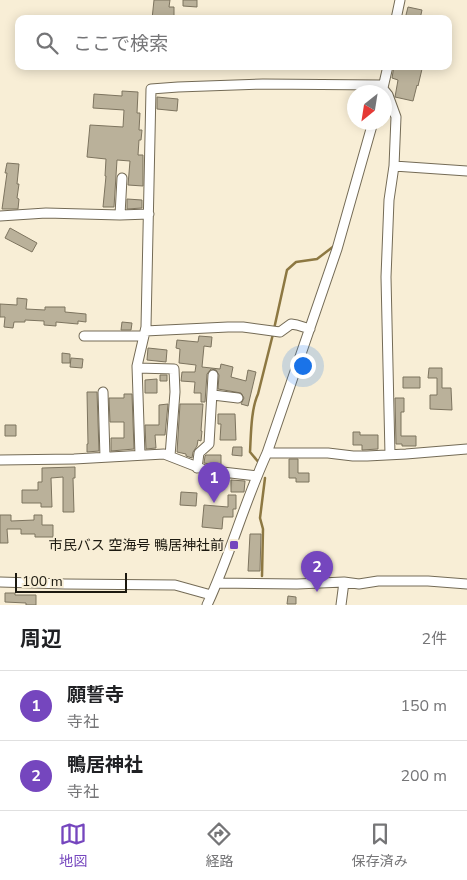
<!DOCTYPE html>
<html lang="ja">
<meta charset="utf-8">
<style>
body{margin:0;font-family:"Nunito Sans","Noto Sans JP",sans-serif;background:#f6f6f6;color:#202124}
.compass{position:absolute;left:347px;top:85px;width:45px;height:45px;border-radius:50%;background:#fff;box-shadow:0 2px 12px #0003;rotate:210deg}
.scale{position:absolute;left:15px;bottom:12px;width:112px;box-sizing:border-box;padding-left:5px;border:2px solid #1c1910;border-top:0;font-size:14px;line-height:18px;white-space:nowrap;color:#1c1910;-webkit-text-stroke:4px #f8eed6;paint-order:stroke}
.you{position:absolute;left:302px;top:365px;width:18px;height:18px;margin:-12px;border:4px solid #fff;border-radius:50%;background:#1a73e8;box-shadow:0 0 0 8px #1a73e833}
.badge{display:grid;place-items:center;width:32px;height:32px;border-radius:50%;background:#7546be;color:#fff;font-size:16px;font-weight:700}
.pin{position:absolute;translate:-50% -41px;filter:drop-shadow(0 1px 2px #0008)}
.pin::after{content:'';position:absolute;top:26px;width:18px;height:15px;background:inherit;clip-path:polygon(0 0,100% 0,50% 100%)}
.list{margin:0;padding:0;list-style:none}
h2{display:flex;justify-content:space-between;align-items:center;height:65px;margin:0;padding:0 20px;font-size:21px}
h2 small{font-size:16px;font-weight:400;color:#757577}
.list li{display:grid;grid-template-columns:32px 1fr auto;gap:15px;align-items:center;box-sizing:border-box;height:70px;padding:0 20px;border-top:1px solid #e0e0e0}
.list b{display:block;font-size:19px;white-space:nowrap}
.list p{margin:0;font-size:16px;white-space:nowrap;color:#757577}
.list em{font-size:16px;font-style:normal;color:#757577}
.icon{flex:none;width:28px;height:28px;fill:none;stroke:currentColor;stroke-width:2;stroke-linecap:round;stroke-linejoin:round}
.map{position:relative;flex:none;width:467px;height:605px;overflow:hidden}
.search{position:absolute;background:#fff;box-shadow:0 2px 12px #0003;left:15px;right:15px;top:15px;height:55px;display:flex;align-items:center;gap:12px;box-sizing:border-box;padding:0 18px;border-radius:10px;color:#757577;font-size:19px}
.sheet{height:205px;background:#fff}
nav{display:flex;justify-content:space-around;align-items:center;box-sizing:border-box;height:70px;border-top:1px solid #e0e0e0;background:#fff;font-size:14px;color:#757577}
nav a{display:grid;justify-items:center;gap:2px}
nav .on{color:#7546be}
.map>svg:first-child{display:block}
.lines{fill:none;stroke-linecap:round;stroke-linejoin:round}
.stream{stroke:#8d7842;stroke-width:2.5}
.building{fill:#bab19a;stroke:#7d745f}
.street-casing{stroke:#746b56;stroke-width:11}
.street{stroke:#fff;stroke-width:9}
.poi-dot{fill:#7546be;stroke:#f8eed6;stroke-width:2}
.labels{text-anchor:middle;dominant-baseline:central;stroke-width:4;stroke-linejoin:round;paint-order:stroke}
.poi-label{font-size:14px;fill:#1c1910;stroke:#f8eed6;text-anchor:end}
</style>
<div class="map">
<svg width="467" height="605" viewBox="0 0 467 605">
<rect width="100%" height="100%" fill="#f8eed6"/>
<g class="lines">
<path class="stream" d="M274 329 287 270 296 262 317 259 334 246
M260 464 250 452C251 434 251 409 258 394L273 334
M262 576 263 529 260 518 265 478"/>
</g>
<path class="building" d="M154 0H170L169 7H174V18L152 19Z
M183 0H197V7L183 6Z
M408 7 422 10 420 19H405Z
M394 66H407L422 69 418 86 417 85 413 101 395 97 398 80 392 78Z
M122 91 138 92 137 113H140L139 130H142L141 140H139L138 155H143V186L128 185 130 161 117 160 114 207H103L106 176H105L106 159 87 157 90 125 123 127 124 110 93 108 94 94 122 96Z
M157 97 178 99 177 111 157 109Z
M7 163 19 164 17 184H19L17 198 19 199 18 209H2L7 173H5Z
M127 199 142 200V208L127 209Z
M10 228 37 243 32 252 5 238Z
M17 298 27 299 26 309 45 310V307H65V312L86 314V322L78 321V324L56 322V326L44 325V321L25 320V322H14L13 328 4 327 5 317H0V304L17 305Z
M122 322 132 323 131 330H121Z
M199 336 212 337 211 347 204 346 202 367 220 369 221 364 233 367 231 377 246 381 248 370 256 372 248 406 241 404 244 398 241 393 218 389 219 375 216 370 211 369 207 374 205 402H201V393H194L195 382 181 381 182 372H195L196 365 179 363 180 349 176 348 177 340 198 342Z
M148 348 167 350 166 362 147 360Z
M62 353 70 354V363H62Z
M71 358 83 359 82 368 70 367Z
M429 368H442V388H451L452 410 430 409V395H437V378H428Z
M160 375H167V381H160Z
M403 377H420V388H403Z
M157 379V393H145V380Z
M87 392H97L99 451 87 452V444H88Z
M124 394H132L134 449 111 451V438H124V422H110L109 398H124Z
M395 398H404V412H401V436H416V446H402V444H396Z
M168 404 165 435H155L156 448 146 449 145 425H159V405Z
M180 404H203L201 431H202L201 441 198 440 197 446 193 452 192 458 186 456V454L177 452Z
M218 414H235L236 440H220L221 424H218Z
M5 425H16V436H5Z
M353 432H360V435H378V449L362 450V445H353Z
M233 447H242V456L232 455Z
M206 455H221V466L204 463 205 456Z
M289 459H298V473H309V482H296V478H289Z
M75 467V478H73L74 512H63V477L51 478 52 507H41V503H22V490H38V482H42V468Z
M231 480 245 481 244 492H231Z
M181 492 197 493 196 506 180 505Z
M228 495H236V509H233V517H223L222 529 202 527 204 505 228 507Z
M0 515H11V521L34 520V515H42V525H53V537H35V534H21V529H7L8 543H0Z
M250 534H261L260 571H248Z
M5 593H15V595H36V605H26V603L5 602Z
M288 596 296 597V604H287Z"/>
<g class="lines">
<g class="street-casing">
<path id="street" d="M396 19 400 0
M382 92 388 66
M394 166 467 171
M120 215 122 178
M0 216 46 213 120 215 149 214
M145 331 228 327H243L280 332 291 324 297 325 310 329
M84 336H143
M137 368 174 369 175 392 170 456
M103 392 105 457
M213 395 238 398
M267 453H328L353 456H367L406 454 467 449
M140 455 137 366 146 327 151 89 178 87 263 84 380 85 388 95 396 117 394 166 389 200 386 277 390 455
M0 460 74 459 164 454 205 470 257 476
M197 468 199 453 209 444 213 375
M0 582 65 584 175 585 211 595
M217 583 297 584 344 582 359 584 378 581H428L467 584
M207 605C230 556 244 503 267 453L337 249 373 122
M341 605 344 582"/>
</g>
<use href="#street" class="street"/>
</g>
<rect class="poi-dot" x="229" y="540" width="10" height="10" rx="2.5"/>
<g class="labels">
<g class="poi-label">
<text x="224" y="545">市民バス 空海号 鴨居神社前</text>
</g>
</g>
</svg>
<svg class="compass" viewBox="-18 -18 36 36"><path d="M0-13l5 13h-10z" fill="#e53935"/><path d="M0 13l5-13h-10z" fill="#757577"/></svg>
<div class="scale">100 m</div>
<div class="you"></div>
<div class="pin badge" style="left:214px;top:503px">1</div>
<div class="pin badge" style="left:317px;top:592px">2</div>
<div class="search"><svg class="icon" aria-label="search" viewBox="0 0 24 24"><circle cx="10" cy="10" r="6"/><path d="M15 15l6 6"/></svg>ここで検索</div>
</div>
<section class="sheet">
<h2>周辺<small>2件</small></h2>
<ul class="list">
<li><span class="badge">1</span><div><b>願誓寺</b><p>寺社</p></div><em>150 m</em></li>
<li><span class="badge">2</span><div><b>鴨居神社</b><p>寺社</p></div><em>200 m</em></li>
</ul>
</section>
<nav>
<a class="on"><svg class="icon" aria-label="map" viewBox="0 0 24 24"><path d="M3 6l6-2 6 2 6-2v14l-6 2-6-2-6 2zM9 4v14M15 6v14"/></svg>地図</a>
<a><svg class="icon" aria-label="directions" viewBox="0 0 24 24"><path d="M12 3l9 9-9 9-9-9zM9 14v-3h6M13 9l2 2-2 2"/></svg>経路</a>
<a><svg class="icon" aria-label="saved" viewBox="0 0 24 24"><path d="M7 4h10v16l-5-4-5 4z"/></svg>保存済み</a>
</nav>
